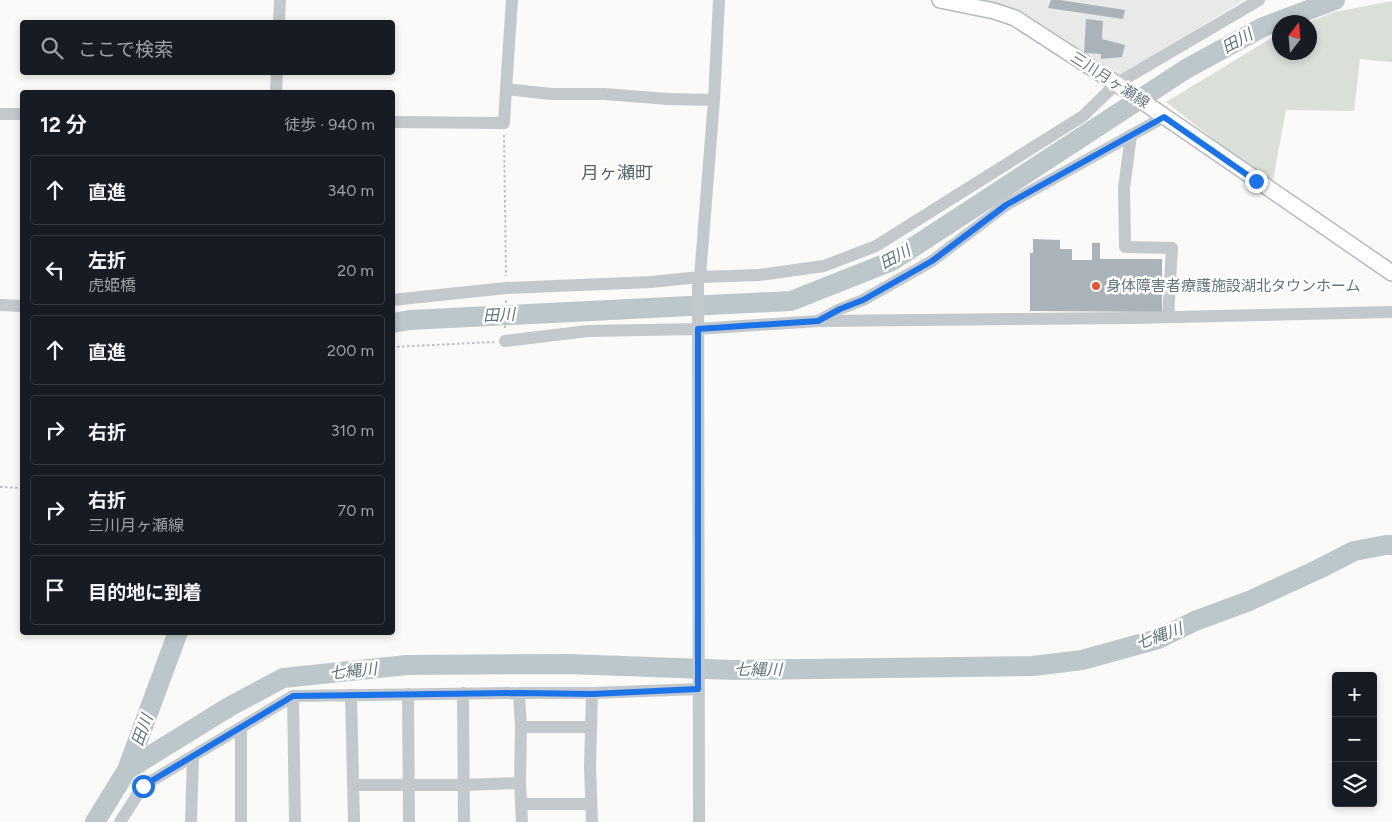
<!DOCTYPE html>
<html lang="ja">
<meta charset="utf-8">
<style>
body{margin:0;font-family:Figtree,"Noto Sans JP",sans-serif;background:#20242c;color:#f1f3f6}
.controls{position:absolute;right:15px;bottom:15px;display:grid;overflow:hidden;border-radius:5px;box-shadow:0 2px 8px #0003}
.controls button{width:45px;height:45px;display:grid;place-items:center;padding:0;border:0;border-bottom:1px solid #363941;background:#171b24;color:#f1f3f6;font:25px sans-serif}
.compass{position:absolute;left:1272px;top:15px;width:45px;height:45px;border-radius:50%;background:#171b24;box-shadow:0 2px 8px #0003;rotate:16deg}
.stop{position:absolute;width:15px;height:15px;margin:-11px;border:4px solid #1a73e8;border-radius:50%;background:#fff}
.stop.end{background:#1a73e8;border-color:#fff;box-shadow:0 1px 5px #0008}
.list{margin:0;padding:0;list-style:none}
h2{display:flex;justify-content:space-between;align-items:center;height:65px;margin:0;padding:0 20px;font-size:21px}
h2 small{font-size:16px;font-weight:400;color:#9ea1a6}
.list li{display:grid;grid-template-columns:32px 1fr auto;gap:15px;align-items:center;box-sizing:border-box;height:70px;margin:0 10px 10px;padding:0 10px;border:1px solid #363941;border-radius:5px}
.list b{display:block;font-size:19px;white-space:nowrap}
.list p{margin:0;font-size:16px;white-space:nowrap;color:#9ea1a6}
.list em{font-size:16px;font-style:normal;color:#9ea1a6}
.icon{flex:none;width:28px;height:28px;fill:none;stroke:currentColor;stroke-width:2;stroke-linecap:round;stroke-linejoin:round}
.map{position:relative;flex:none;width:1392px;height:822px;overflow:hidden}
.search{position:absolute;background:#171b24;box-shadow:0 2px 8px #0003;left:20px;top:20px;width:375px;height:55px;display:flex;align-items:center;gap:12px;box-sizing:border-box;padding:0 18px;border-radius:5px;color:#9ea1a6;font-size:19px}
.panel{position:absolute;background:#171b24;box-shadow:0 2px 8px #0003;left:20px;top:90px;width:375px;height:545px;border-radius:5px}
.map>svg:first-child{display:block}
.built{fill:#e8e9e9}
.green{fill:#dadfd7}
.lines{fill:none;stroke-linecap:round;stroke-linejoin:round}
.river{stroke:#bbc7cb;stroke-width:20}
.building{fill:#aab3b9}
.major-casing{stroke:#b5babe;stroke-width:18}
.path{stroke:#bbbfc2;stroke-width:2;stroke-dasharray:2.5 2.5;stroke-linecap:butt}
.minor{stroke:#c3c8cc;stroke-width:12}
.major{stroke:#fff;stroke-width:15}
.route{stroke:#1a73e8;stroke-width:6}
.poi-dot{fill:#e4572e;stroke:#fff;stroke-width:2}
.labels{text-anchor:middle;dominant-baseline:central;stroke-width:5;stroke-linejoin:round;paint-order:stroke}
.street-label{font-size:15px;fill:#657683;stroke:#fff}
.poi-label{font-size:15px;fill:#657683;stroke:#fff;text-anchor:start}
.water-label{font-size:16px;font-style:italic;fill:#60757c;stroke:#fff}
.quarter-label{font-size:18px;fill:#57646e;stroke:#fff}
</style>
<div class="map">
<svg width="1392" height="822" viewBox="0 0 1392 822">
<rect width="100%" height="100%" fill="#fafaf8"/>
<path class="built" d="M969 0H1244L1153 56 1117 81Z"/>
<path class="green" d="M1392 1V62L1360 59 1354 111 1286 110 1272 185 1166 102 1275 36 1279 34 1280 52H1310L1309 22 1335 12Z"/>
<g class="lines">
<path class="river" d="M392 323 410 320 791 301 892 261 1186 69 1263 27 1335 0
M127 770 229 707 283 678 407 665 567 664 734 670 1033 666 1082 660 1158 639 1195 621 1249 601 1319 569 1354 551 1386 545H1392
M95 822 127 770 178 632"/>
</g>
<path class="building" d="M1051 0H1060L1125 10 1123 19 1048 8Z
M1086 19 1103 21 1102 39 1125 45 1122 57 1101 59V54L1084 53Z
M1033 239 1060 240V249H1072V260H1092V243H1100V259H1162V312L1030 311V253H1033Z"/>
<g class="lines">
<g class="major-casing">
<path id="major" d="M940 0 994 11 1015 18 1126 90 1392 273"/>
</g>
<path class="path" d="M504 135 506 276
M505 328 506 300
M392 347 494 342
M0 487 22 488"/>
<path class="minor" d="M279 22 280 0
M506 89 512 0
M276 92 277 72
M0 114H22
M392 122 504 123 506 89 551 94H604L668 99 714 100
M1131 135 1124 188 1125 247 1172 248 1168 317
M392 300 506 288 651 282 700 277 759 275 824 266 876 246 1083 116 1116 84 1259 0
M0 305 22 306
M820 321 1133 318 1392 312
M505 341 588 331 698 329 818 321 840 309 863 300 932 261 1006 205 1164 117
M463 693 464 822
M519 693 521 727 520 783 522 822
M408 694 409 822
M351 695 354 822
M293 696 295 822
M521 727H591
M353 785H464L520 783
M521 804H591
M120 822 143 786 293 696 519 693H592L698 689
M191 822 193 756
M241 822V727
M592 822 590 766 592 693
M699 822 698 282 700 277 714 100 719 0"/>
<use href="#major" class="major"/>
</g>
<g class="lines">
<path class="route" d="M143 786 293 696 519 693 592 694 698 689V329L818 321 840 309 863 300 932 261 1006 205 1164 117 1256 181"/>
</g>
<circle class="poi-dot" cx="1096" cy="286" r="5"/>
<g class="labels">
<g class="street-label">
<text transform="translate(1110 80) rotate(33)">三川月ヶ瀬線</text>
</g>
<g class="poi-label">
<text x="1106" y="286">身体障害者療護施設湖北タウンホーム</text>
</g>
<g class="water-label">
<text transform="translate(1237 41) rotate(-29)">田川</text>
<text transform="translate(895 257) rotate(-28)">田川</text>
<text transform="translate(499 315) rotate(-3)">田川</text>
<text transform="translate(1159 636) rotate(-20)">七縄川</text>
<text x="758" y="669">七縄川</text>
<text transform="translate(353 671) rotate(-6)">七縄川</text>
<text transform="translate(142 730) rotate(-70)">田川</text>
</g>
<g class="quarter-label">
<text x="617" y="173">月ヶ瀬町</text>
</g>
</g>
</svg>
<div class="controls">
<button>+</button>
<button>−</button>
<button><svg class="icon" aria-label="layers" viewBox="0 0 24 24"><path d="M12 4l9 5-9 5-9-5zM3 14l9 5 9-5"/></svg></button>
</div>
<svg class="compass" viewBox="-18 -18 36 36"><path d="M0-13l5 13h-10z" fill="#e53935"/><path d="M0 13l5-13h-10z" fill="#9ea1a6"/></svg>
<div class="stop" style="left:143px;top:786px"></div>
<div class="stop end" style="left:1256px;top:181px"></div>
<div class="search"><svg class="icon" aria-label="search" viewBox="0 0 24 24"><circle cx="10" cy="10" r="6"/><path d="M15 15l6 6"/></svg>ここで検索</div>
<section class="panel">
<h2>12 分<small>徒歩 · 940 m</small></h2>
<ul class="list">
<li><svg class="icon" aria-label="ahead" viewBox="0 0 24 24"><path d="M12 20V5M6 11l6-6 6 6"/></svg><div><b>直進</b></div><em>340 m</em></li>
<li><svg class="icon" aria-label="left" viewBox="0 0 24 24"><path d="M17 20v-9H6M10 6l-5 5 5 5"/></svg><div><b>左折</b><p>虎姫橋</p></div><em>20 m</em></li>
<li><svg class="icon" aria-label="ahead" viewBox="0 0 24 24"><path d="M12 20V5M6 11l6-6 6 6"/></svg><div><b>直進</b></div><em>200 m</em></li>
<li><svg class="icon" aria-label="right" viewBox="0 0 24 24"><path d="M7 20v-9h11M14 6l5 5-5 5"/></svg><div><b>右折</b></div><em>310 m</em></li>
<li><svg class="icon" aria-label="right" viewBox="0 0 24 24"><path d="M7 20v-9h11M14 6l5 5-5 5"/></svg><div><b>右折</b><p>三川月ヶ瀬線</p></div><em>70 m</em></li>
<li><svg class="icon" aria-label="arrive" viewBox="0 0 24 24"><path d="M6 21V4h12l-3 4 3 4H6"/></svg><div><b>目的地に到着</b></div></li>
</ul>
</section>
</div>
